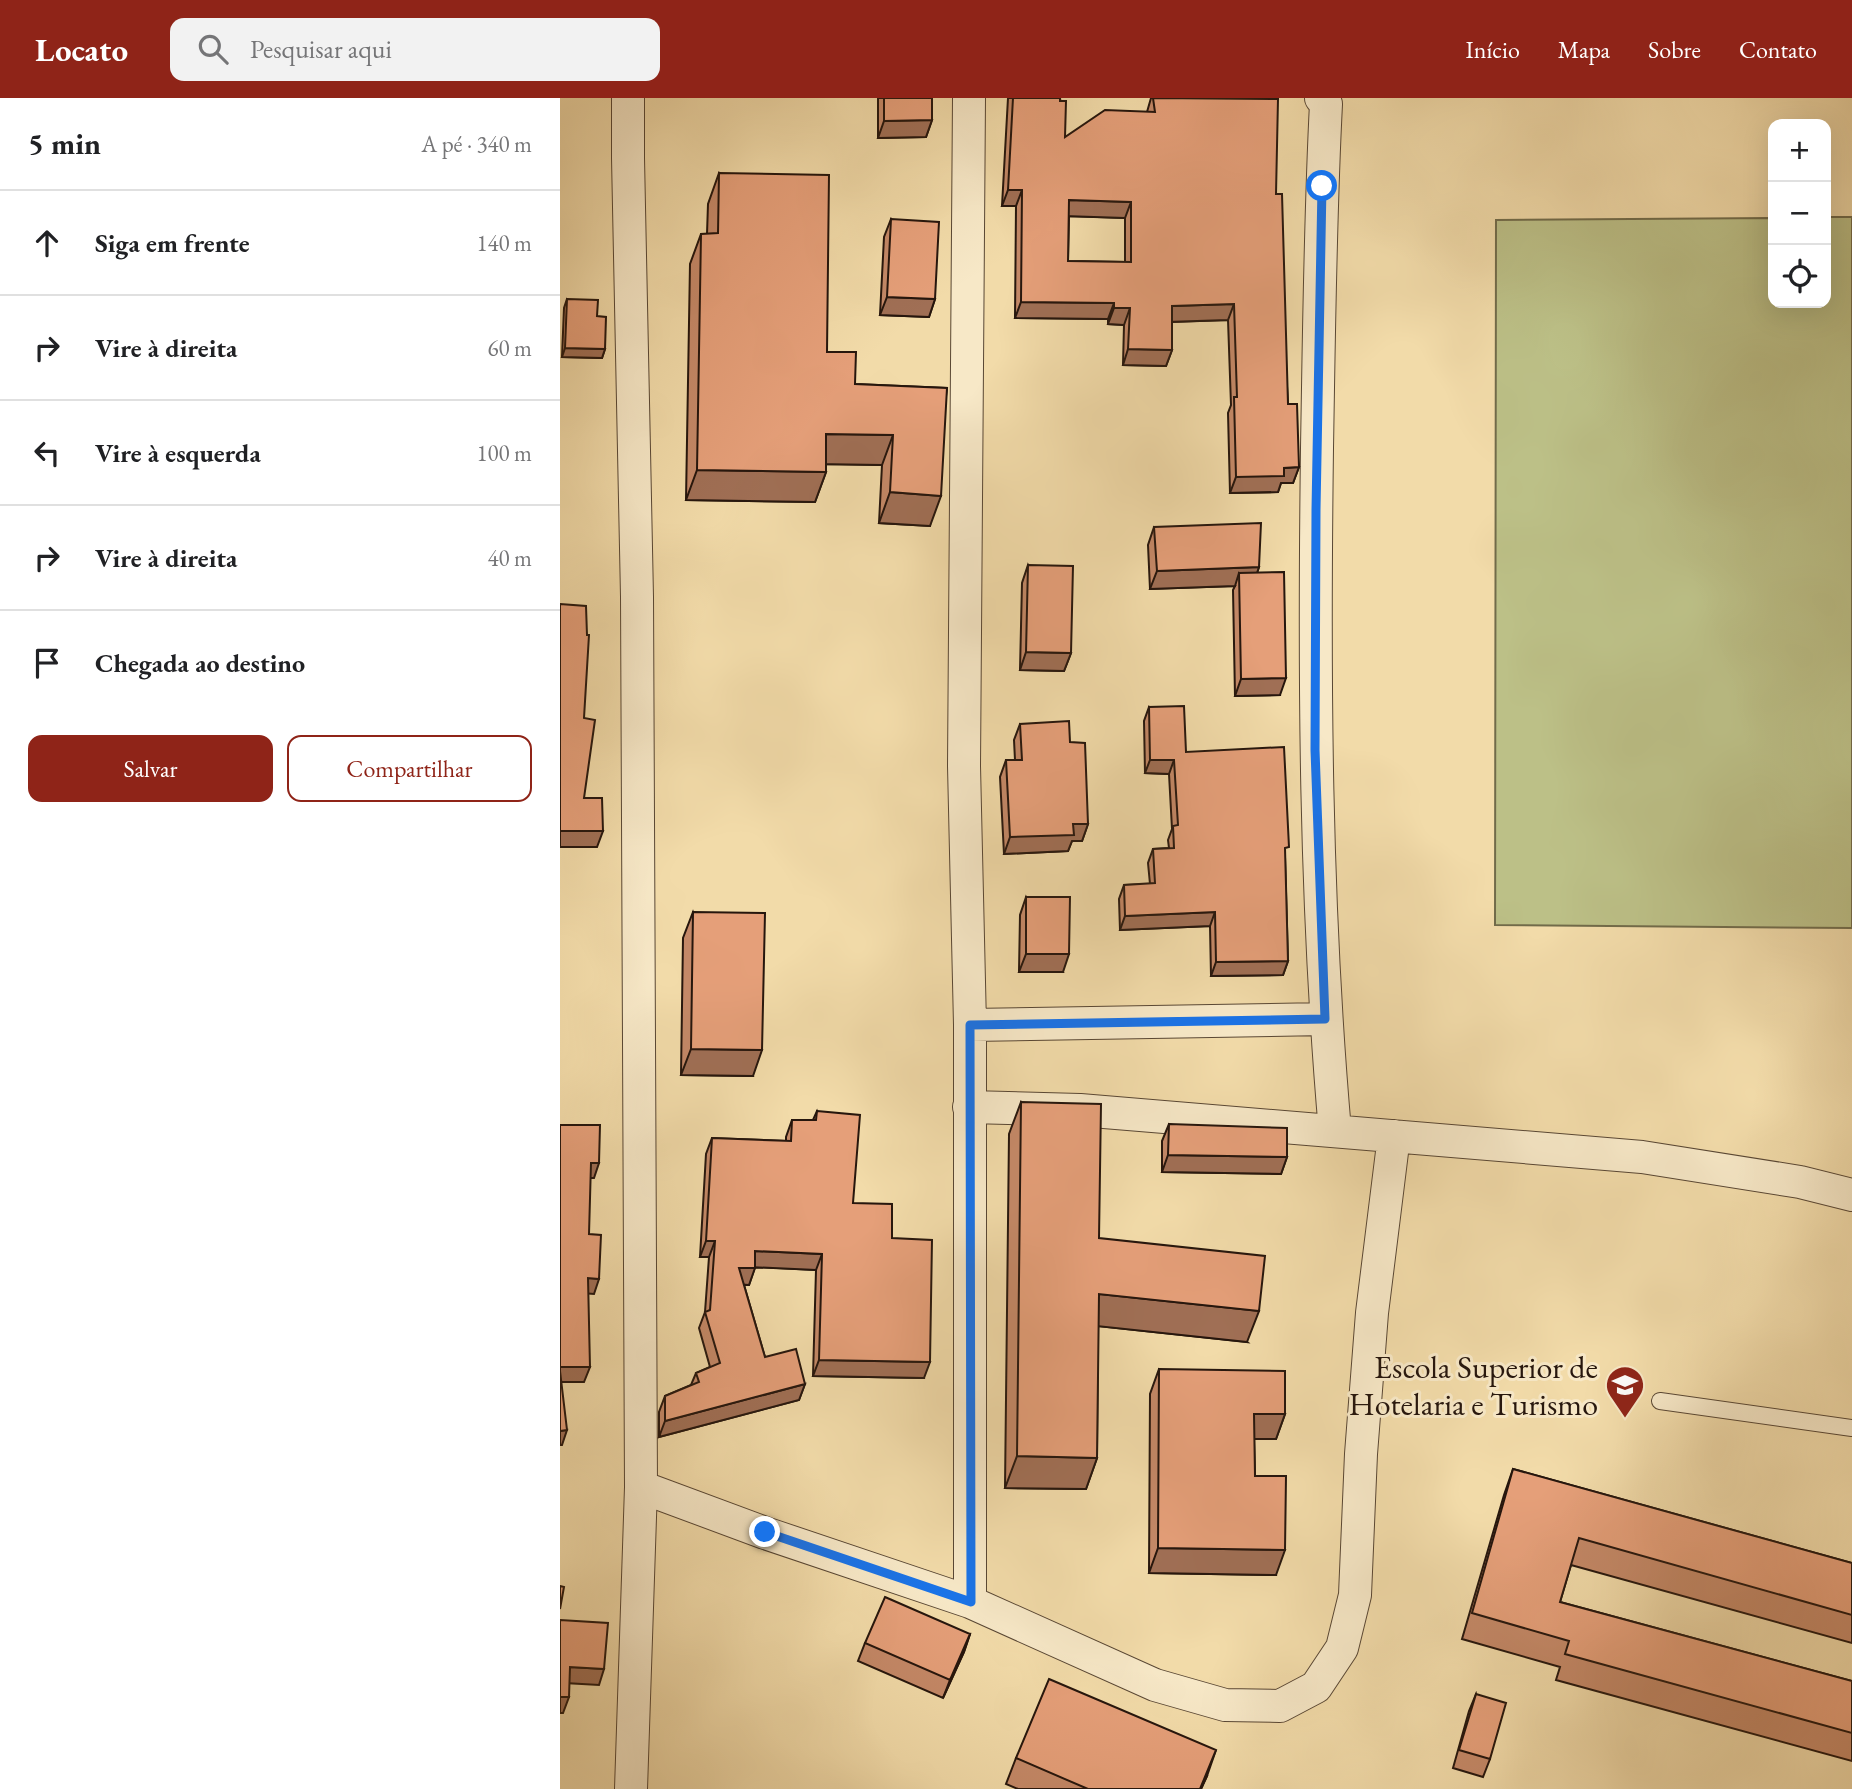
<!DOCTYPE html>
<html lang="pt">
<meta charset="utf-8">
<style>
body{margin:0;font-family:"EB Garamond",serif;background:#f2f2f2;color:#202124}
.controls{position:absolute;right:21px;top:21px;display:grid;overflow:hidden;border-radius:14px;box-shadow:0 7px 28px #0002}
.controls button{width:63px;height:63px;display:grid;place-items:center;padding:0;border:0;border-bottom:2px solid #e0e0e0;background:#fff;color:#202124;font:35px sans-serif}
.stop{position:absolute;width:21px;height:21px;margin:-16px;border:5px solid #1a73e8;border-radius:50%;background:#fff}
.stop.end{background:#1a73e8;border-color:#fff;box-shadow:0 2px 7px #0008}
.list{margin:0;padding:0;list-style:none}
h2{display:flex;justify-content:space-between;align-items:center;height:91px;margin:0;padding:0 28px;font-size:30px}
h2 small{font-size:23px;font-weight:400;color:#757577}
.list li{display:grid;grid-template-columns:46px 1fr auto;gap:21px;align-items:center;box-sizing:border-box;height:105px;padding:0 28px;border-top:2px solid #e0e0e0}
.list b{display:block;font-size:26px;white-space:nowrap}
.list em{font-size:23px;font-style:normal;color:#757577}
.actions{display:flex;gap:14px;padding:21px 28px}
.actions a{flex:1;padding:16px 0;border:2px solid #8f2418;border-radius:14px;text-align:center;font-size:24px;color:#8f2418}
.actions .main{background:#8f2418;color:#fff}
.icon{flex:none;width:38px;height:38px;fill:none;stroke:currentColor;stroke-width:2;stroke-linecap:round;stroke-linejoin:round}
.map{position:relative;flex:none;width:1292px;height:1691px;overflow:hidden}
header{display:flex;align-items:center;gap:42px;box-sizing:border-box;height:98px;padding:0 35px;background:#8f2418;color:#fff}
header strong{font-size:33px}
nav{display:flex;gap:38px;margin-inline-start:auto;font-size:24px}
.search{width:490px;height:63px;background:#f2f2f2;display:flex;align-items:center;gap:18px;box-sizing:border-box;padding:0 24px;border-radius:14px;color:#757577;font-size:26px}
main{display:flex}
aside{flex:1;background:#fff}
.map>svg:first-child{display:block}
.green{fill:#bcc087;stroke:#716b4a;stroke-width:2}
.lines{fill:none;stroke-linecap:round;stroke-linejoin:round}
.lane-casing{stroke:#594734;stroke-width:18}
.street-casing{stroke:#594734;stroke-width:34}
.lane{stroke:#f7e8c7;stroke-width:16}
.street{stroke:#f7e8c7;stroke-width:32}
.wall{fill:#c58968;stroke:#26160d;stroke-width:2;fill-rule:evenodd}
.shaded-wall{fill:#a06f55;stroke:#26160d;stroke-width:2}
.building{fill:#e59f79;stroke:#26160d;stroke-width:2;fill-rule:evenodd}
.route{stroke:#1a73e8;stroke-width:9}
.labels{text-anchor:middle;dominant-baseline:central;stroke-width:6;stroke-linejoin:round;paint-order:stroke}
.poi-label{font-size:32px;fill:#26160d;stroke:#f7e8c7;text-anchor:end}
</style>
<header>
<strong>Locato</strong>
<div class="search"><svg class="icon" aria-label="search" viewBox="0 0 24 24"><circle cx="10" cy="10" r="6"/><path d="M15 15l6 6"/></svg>Pesquisar aqui</div>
<nav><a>Início</a><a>Mapa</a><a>Sobre</a><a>Contato</a></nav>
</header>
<main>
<aside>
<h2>5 min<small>A pé · 340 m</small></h2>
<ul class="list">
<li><svg class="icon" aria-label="ahead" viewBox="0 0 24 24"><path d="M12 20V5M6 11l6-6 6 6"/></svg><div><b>Siga em frente</b></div><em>140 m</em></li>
<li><svg class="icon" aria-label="right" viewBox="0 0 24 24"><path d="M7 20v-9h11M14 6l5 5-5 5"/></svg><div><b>Vire à direita</b></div><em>60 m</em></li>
<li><svg class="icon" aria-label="left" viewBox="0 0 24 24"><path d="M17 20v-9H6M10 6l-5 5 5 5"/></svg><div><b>Vire à esquerda</b></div><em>100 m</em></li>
<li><svg class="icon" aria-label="right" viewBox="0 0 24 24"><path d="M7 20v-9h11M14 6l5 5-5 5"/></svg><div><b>Vire à direita</b></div><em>40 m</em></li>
<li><svg class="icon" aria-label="arrive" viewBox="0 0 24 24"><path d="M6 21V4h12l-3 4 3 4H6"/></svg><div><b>Chegada ao destino</b></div></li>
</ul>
<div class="actions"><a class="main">Salvar</a><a>Compartilhar</a></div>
</aside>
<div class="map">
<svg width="1292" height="1691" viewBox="0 0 1292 1691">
<rect width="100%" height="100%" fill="#f2dba9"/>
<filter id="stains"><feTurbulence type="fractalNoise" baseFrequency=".00286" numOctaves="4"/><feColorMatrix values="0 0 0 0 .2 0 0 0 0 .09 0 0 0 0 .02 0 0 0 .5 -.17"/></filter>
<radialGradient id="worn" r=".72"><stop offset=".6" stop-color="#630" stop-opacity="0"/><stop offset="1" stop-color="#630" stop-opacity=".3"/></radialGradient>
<path class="green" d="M1266 119H1292V830L935 827 936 122 1213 120V205H1266Z"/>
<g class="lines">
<g class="lane-casing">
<path id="lane" d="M1100 1303 1292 1330"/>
</g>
<g class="street-casing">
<path id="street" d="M68 0V60L77 499 81 1389 71 1691
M409 0 404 668 410 927V1504
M761 0 766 6C760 121 759 236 757 350 754 578 755 806 775 1033
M410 927 765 921
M409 1009 520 1012 1082 1059 1240 1084 1292 1097
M81 1389 205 1435 410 1504 595 1587 665 1607 720 1608 756 1589 782 1550 795 1497 801 1356 812 1215 834 1038"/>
</g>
<use href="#lane" class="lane"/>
<use href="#street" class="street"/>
</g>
<path class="wall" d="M318 0H372V22L366 39 318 40Z
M448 0H500L505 39 587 14 591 0H593L716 96 728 306 739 369 733 385H721L718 394 670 395 668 315 671 307 668 222 612 224V252L606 268 563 267 564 227 548 226V221L455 220 456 108H442ZM509 118 565 120V164L508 163Z
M159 75 267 254 295 286 387 290 370 428 319 425 322 367 266 366V374L255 404 126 402 130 166 141 136H147L148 106Z
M331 121 375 201 369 219 320 217 324 139Z
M7 201 37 218 45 251 42 260 2 259 4 210Z
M594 429 699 469 697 475 720 597 675 598 673 492 675 488 590 491 588 447Z
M468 467 511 555 504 573 460 572 462 485Z
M589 609 626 654 725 759 728 863 723 877 651 878 650 828 560 832 559 801 564 787 590 786 588 765 593 751 609 750 608 742 612 731 609 676 585 675 584 623Z
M460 626 510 644 528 726 522 743H512L508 753 444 756 440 679 446 662H455L454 642Z
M466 799 503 874H459L460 817Z
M133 814 193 978 121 977 123 840Z
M461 1004 539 1140 687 1244 538 1228 537 1360 526 1391 445 1390 449 1036Z
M257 1013 293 1105 332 1140 364 1280 253 1278 256 1172 195 1169 189 1187H184L205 1259 245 1286 239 1302 99 1339V1314L105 1298 131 1287 136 1275 150 1269 139 1230 145 1214 149 1159H140L146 1056 152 1040 226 1043V1039L232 1022H253Z
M609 1026 727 1059 721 1076 602 1074V1043Z
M599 1271 725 1316 716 1341H694L695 1378 716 1477 589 1475 590 1296Z
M953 1371 1292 1465V1545L1011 1467 1000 1504 1292 1583V1663L996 1582 1000 1569 902 1541 944 1397Z
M410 1536 404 1554 383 1600 298 1563 305 1545Z
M916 1596 930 1661 923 1679 893 1670 909 1613Z
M456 1660 647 1678 641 1691H458L446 1686Z"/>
<path class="shaded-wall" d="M372 22 366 39 318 40 324 23Z
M448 92H462L456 108H442Z
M509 102 571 104 565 120 503 118Z
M327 199 375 201 369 219 320 217Z
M461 204 554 205 548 221 455 220Z
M674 206 668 222 606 224 612 208Z
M554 210H570L564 227 548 226Z
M5 250 45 251 42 260 2 259Z
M568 251 612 252 606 268 563 267Z
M266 336 333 337 322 367 255 366Z
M739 369 733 385H721L718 394 670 395 676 379 724 370Z
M137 372 266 374 255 404 126 402Z
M330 394 381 398 370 428 319 425Z
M699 469 693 487 679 475 675 488 590 491 597 473Z
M466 554 511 555 504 573 460 572Z
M726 580 720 597 675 598 681 581Z
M590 662H614L609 676 585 675Z
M513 726H528L522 743H512L508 753 444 756 450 739Z
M0 733H43L37 749H0Z
M655 814 650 828 560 832 565 818Z
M466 856H509L503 874H459Z
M728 863 723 877 651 878 656 864Z
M131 951 202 952 193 978 121 977Z
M608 1057 727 1059 721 1076 602 1074Z
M31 1065H39L34 1080H25Z
M146 1143H155L149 1159H140Z
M195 1153 262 1156 256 1172 189 1169Z
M179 1170H195L189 1187 173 1186Z
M28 1180 39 1181 34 1196 22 1195Z
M539 1196 699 1213 687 1244 527 1227Z
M259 1262 370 1264 364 1280 253 1278Z
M0 1269H30L24 1284H0Z
M245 1286 239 1302 99 1339 105 1323Z
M694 1316H725L716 1341H685Z
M7 1332 2 1347H0V1333Z
M457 1358 537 1360 526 1391 445 1390Z
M598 1450 725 1452 716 1477 589 1475Z
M410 1536 404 1554 383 1600 390 1582Z
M10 1569 44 1571 39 1587 5 1585Z
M0 1599H9L3 1615H0Z
M656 1652 647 1678 641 1691H640Z"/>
<path class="building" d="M324 0H372V22L324 23Z
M453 0H500V3H506L505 39 545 12 595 14 593 0 718 1 716 96H722L728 306H737L739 369 724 370V378L676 379 674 299H677L674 206 612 208V252L568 251 570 210H554V205L461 204 462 92H448ZM509 102 571 104V164L508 163Z
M159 75 269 77 267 254H296L295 286 387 290 381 398 330 394 333 337 266 336V374L137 372 141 136 158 135Z
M331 121 379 124 375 201 327 199Z
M7 201 38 202 37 218 46 219 45 251 5 250Z
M701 425 699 469 597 473 594 429Z
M468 467 513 468 511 555 466 554Z
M724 474 726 580 681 581 679 475Z
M0 506 26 508 27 537H29L24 620 35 622 24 700H42L43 733H0Z
M624 608 626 654 724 649 729 749 725 750 728 863 656 864 655 814 565 818 564 787 595 785 593 751 614 750 613 728 618 727 614 662H590L589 609Z
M509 623 510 644 525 645 528 726H513L514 737 450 739 446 662H462L460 626Z
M466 799H510L509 856H466Z
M133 814 205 815 202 952 131 951Z
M461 1004 541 1006 539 1140 705 1158 699 1213 539 1196 537 1360 457 1358Z
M257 1013 300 1017 293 1105 332 1106V1140L372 1142 370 1264 259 1262 262 1156 195 1153V1170H179L205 1259 236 1251 245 1286 105 1323V1298L139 1284 136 1275 160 1265 145 1214 150 1212 155 1143H146L152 1040 231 1043 232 1022H256Z
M609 1026 727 1030V1059L608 1057Z
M0 1027H40L39 1065H31L29 1136 41 1137 39 1181 28 1180 30 1269H0Z
M599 1271 725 1273V1316H694L695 1378H726L725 1452 598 1450Z
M0 1273 7 1332 0 1333Z
M953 1371 1292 1465V1517L1019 1440 1000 1504 1292 1583V1635L1005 1556 1009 1543 912 1515Z
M0 1488 4 1489 0 1511Z
M325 1499 410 1536 390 1582 305 1545Z
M0 1522 48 1525 44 1571 10 1569 9 1599H0Z
M489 1581 656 1652 640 1691H528L456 1660Z
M916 1596 946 1605 930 1661 899 1652Z"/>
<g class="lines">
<path class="route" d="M205 1434 411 1504 410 927 765 921 755 652 756 412 762 88"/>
</g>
<defs>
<g id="university-pin" transform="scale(2.0125)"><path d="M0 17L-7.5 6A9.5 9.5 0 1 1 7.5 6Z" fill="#8f2418" stroke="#f7e8c7"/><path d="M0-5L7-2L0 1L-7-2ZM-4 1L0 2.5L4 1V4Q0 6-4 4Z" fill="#fff"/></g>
</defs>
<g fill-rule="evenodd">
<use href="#university-pin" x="1065" y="1287"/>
</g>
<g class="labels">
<g class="poi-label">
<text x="1038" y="1269">Escola Superior de<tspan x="1038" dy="37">Hotelaria e Turismo</tspan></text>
</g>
</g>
<rect width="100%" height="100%" filter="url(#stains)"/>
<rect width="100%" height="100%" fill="url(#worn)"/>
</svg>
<div class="controls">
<button>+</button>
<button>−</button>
<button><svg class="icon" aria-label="locate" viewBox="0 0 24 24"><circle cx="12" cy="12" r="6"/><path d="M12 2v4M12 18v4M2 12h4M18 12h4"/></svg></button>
</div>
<div class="stop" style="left:762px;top:88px"></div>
<div class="stop end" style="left:205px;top:1434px"></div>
</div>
</main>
